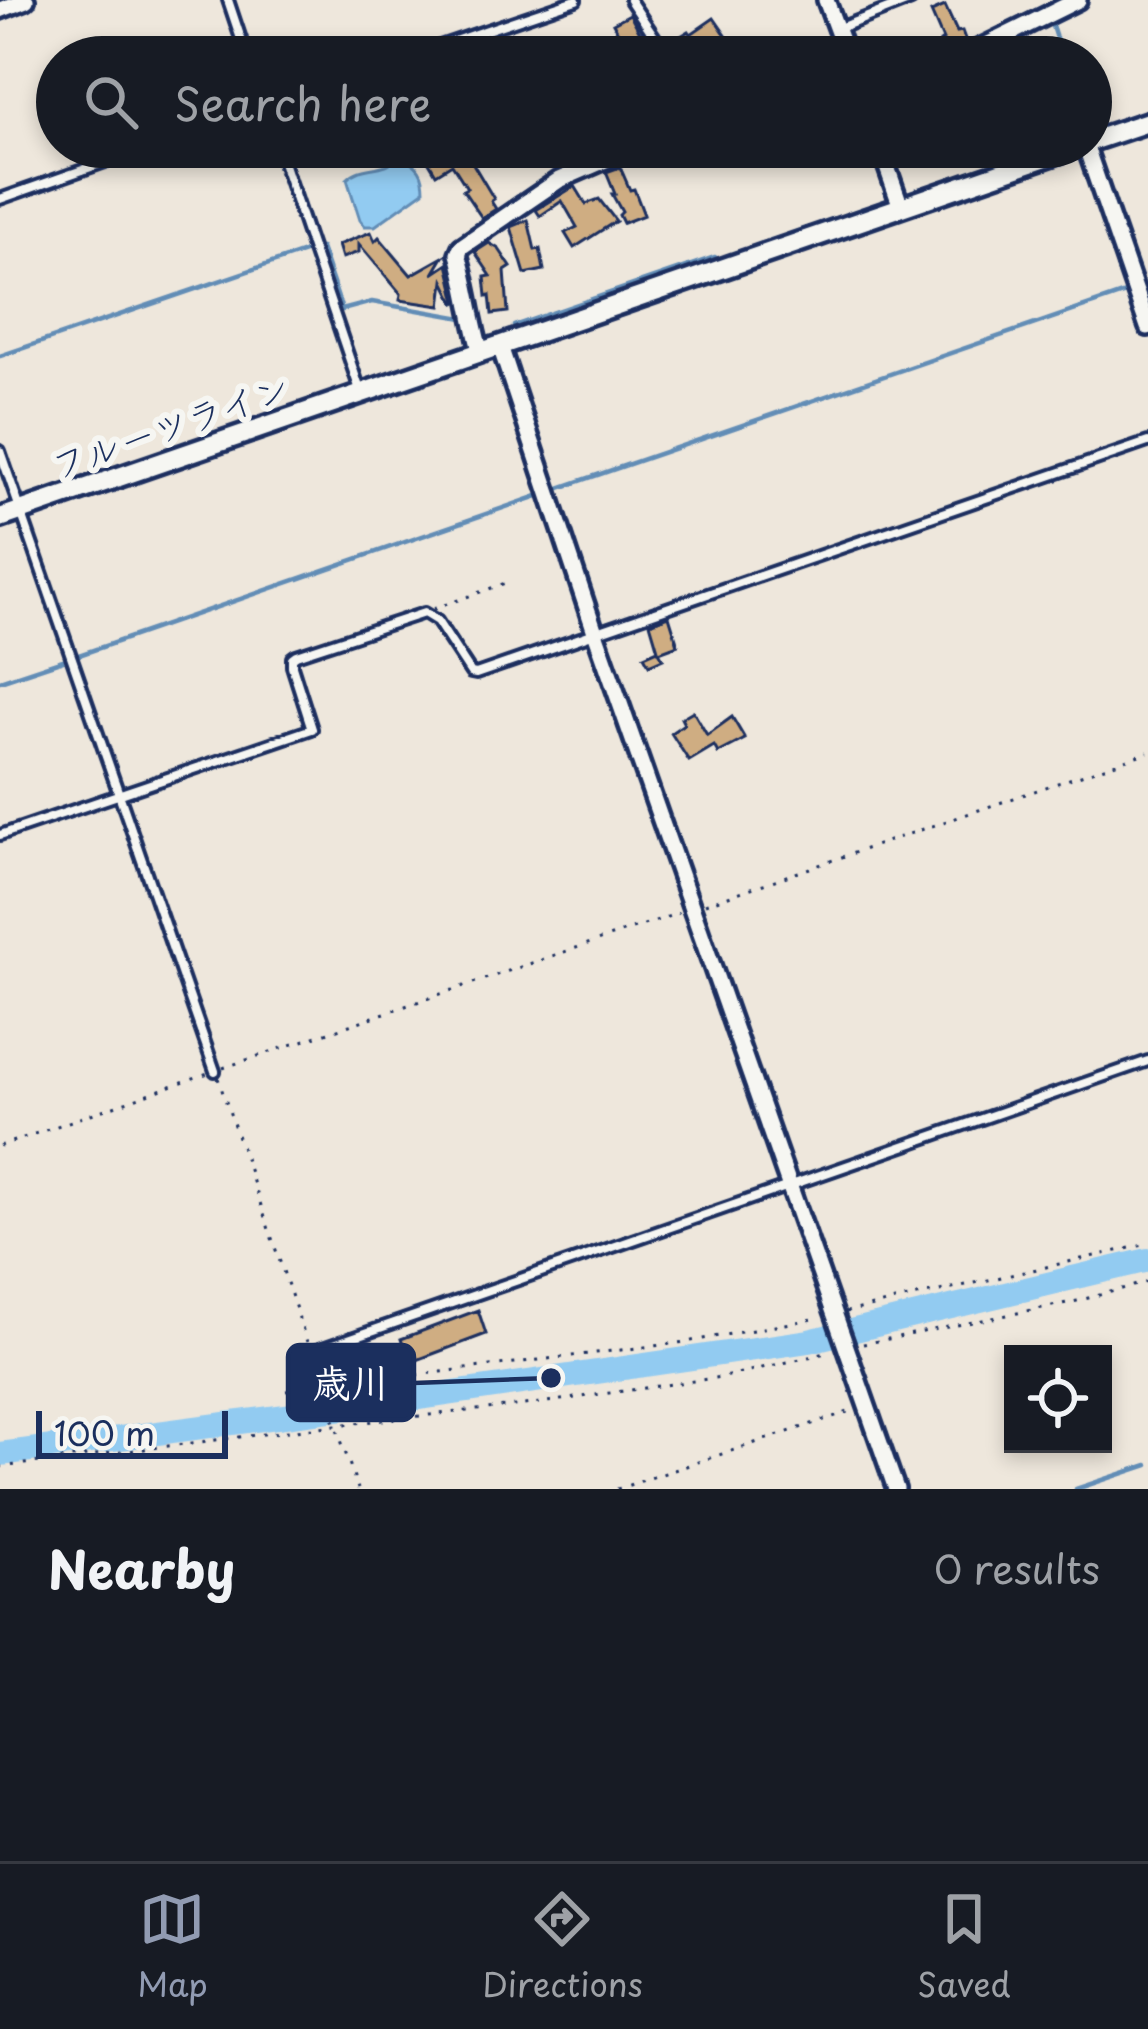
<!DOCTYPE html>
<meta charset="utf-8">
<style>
body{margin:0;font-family:"Playpen Sans","Klee One",sans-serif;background:#20242c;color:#f1f3f6}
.controls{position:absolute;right:36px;bottom:36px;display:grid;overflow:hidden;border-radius:0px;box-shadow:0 6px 18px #0003}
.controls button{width:108px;height:108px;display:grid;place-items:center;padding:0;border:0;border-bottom:3px solid #363941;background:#171b24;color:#f1f3f6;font:60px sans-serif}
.scale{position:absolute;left:36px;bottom:30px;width:192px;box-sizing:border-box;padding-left:12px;border:6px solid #1b2f5e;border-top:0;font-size:33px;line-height:42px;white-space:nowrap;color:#1b2f5e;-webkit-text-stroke:9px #f6f6f2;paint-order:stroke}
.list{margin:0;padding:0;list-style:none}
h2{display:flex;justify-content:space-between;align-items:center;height:156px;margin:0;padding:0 48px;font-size:51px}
h2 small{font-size:39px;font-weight:400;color:#9ea1a6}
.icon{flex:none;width:66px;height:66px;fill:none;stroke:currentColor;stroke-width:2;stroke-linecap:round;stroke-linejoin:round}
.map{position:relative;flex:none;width:1148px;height:1489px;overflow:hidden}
.search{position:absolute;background:#171b24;box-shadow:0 6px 18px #0003;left:36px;right:36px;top:36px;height:132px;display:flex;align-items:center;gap:30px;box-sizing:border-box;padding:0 42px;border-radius:66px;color:#9ea1a6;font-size:45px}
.sheet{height:372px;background:#171b24}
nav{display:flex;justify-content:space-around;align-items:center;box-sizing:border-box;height:168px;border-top:3px solid #363941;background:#171b24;font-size:33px;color:#9ea1a6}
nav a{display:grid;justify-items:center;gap:6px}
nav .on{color:#919bb2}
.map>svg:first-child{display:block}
.water{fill:#92cbf1;stroke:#628db6;stroke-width:3}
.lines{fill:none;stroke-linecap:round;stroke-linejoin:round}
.stream{stroke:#628db6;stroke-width:4.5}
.river{stroke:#92cbf1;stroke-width:24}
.building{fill:#cfad82;stroke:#1b2f5e;stroke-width:3}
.service-casing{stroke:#1b2f5e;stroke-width:16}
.minor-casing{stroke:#1b2f5e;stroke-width:24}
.tertiary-casing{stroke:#1b2f5e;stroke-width:27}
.path{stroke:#1b2f5e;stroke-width:3;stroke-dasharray:3 9;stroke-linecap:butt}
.service{stroke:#f6f6f2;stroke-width:8}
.minor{stroke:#f6f6f2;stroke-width:15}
.tertiary{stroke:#f6f6f2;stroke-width:18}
.labels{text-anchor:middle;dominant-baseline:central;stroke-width:12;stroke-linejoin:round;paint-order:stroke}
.street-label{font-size:36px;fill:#1b2f5e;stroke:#f6f6f2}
.leader{fill:none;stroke:#1b2f5e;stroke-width:4.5}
.callout-dot{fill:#1b2f5e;stroke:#f6f6f2;stroke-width:4.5}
.callout{fill:#1b2f5e;stroke:#1b2f5e;stroke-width:4.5}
.callout-label{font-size:39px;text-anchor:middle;font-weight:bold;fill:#fff}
</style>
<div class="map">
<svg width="1148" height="1489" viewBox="0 0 1148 1489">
<rect width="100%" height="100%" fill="#eee7dc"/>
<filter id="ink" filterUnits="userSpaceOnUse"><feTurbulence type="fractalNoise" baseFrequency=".00833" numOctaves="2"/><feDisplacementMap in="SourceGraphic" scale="24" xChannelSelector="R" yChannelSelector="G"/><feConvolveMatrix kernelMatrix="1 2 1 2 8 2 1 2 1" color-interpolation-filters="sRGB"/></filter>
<g filter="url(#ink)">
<path class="water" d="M401 158C419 163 424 174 424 191L375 226H365L360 220 347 179C359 167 372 170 386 165 391 163 396 159 401 158Z"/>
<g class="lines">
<path class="stream" d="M1062 57 1051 23 1071 12
M321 248 342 310 372 302 463 318
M514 326 715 257
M0 356 304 252
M554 490 1128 292
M76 656 538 496
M0 681 63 660
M1076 1489 1148 1465"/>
<path class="river" d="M0 1454 412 1399 809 1341 1148 1260"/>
</g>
<path class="building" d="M945 6 957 32 962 31 966 42 946 56 940 42 943 40 931 12Z
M630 14 652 54 655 52 658 57H639L635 51 630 54 613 23Z
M714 18 741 57H720L708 40 676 57 669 43 689 31 691 34Z
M446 147H463L494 199 491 201 496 209 482 218 463 190 467 188 452 164 436 174 427 159Z
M620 167 630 190 634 189 644 215 623 223 619 215 622 212 612 194H615L606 172Z
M575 186 586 204 599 199 616 221 574 248 565 233 577 227 562 201 540 216 536 210Z
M528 220 535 250 540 249 544 270 525 274 511 227Z
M371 232 375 241 379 237 411 275 443 257 433 274 448 264 457 302 455 303 444 281 441 306 400 300 401 294 359 244V252L342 258 338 245Z
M489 243 499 249 511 267 505 271 508 312 492 314 490 295 487 296 485 277 491 276 475 252Z
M669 616 678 645 659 652 663 659 649 665 644 656 658 650 650 623Z
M693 711 707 735 732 717 745 739 718 753 714 746 689 761 671 733 684 724 681 718Z
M478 1310 486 1334 409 1363 401 1339Z"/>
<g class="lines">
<g class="service-casing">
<path id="service" d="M228 0 247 57
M630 0 668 57
M837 29 911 0
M407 57 576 0
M278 147 361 393
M0 199 148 147
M0 451 215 1071
M0 835 312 729 292 666V658L296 655 424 613 437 621 471 673 476 674 1148 442
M311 1352 1148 1061"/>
</g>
<g class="minor-casing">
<path id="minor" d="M826 0 847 57
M0 10 26 0
M962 57 1078 0
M880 147 901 207
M1086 147 1148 327
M500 346 596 635 896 1489
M481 353C471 320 468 287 458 254L461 247 559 180 635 147"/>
</g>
<g class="tertiary-casing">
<path id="tertiary" d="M1091 141 1148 122
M0 518 1075 147"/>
</g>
<path class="path" d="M433 609 511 581
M705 904 1148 752
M223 1068 679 913
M218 1078 307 1342
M0 1146 208 1073
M846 1312 1148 1244
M863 1344 1077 1301 1148 1282
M314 1362 358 1489
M286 1391 686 1342 819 1318
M0 1467 336 1425 533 1404 728 1376 830 1352
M617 1489 854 1410"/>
<use href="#service" class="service"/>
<use href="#minor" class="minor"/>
<use href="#tertiary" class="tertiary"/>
</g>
</g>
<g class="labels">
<g class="street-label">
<text transform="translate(170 425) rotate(-19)">フルーツライン</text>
</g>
</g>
<path class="leader" d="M551 1378L414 1383"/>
<circle class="callout-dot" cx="551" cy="1378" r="12"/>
<rect class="callout" x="288" y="1345" width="126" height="75" rx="12"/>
<g class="callout-label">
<text x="351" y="1397">歳川</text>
</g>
</svg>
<div class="controls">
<button><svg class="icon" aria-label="locate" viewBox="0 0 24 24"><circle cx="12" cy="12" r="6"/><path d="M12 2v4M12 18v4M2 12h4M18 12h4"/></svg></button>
</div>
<div class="scale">100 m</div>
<div class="search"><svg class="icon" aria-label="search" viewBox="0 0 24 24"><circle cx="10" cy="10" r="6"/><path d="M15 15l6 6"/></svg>Search here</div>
</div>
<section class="sheet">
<h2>Nearby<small>0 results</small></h2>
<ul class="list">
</ul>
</section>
<nav>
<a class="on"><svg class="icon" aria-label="map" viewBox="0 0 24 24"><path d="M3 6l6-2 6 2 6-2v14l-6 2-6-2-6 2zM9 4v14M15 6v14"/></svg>Map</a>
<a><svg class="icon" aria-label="directions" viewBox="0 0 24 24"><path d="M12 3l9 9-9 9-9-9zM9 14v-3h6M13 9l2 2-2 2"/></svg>Directions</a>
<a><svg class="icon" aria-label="saved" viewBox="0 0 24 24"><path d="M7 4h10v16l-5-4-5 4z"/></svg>Saved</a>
</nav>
